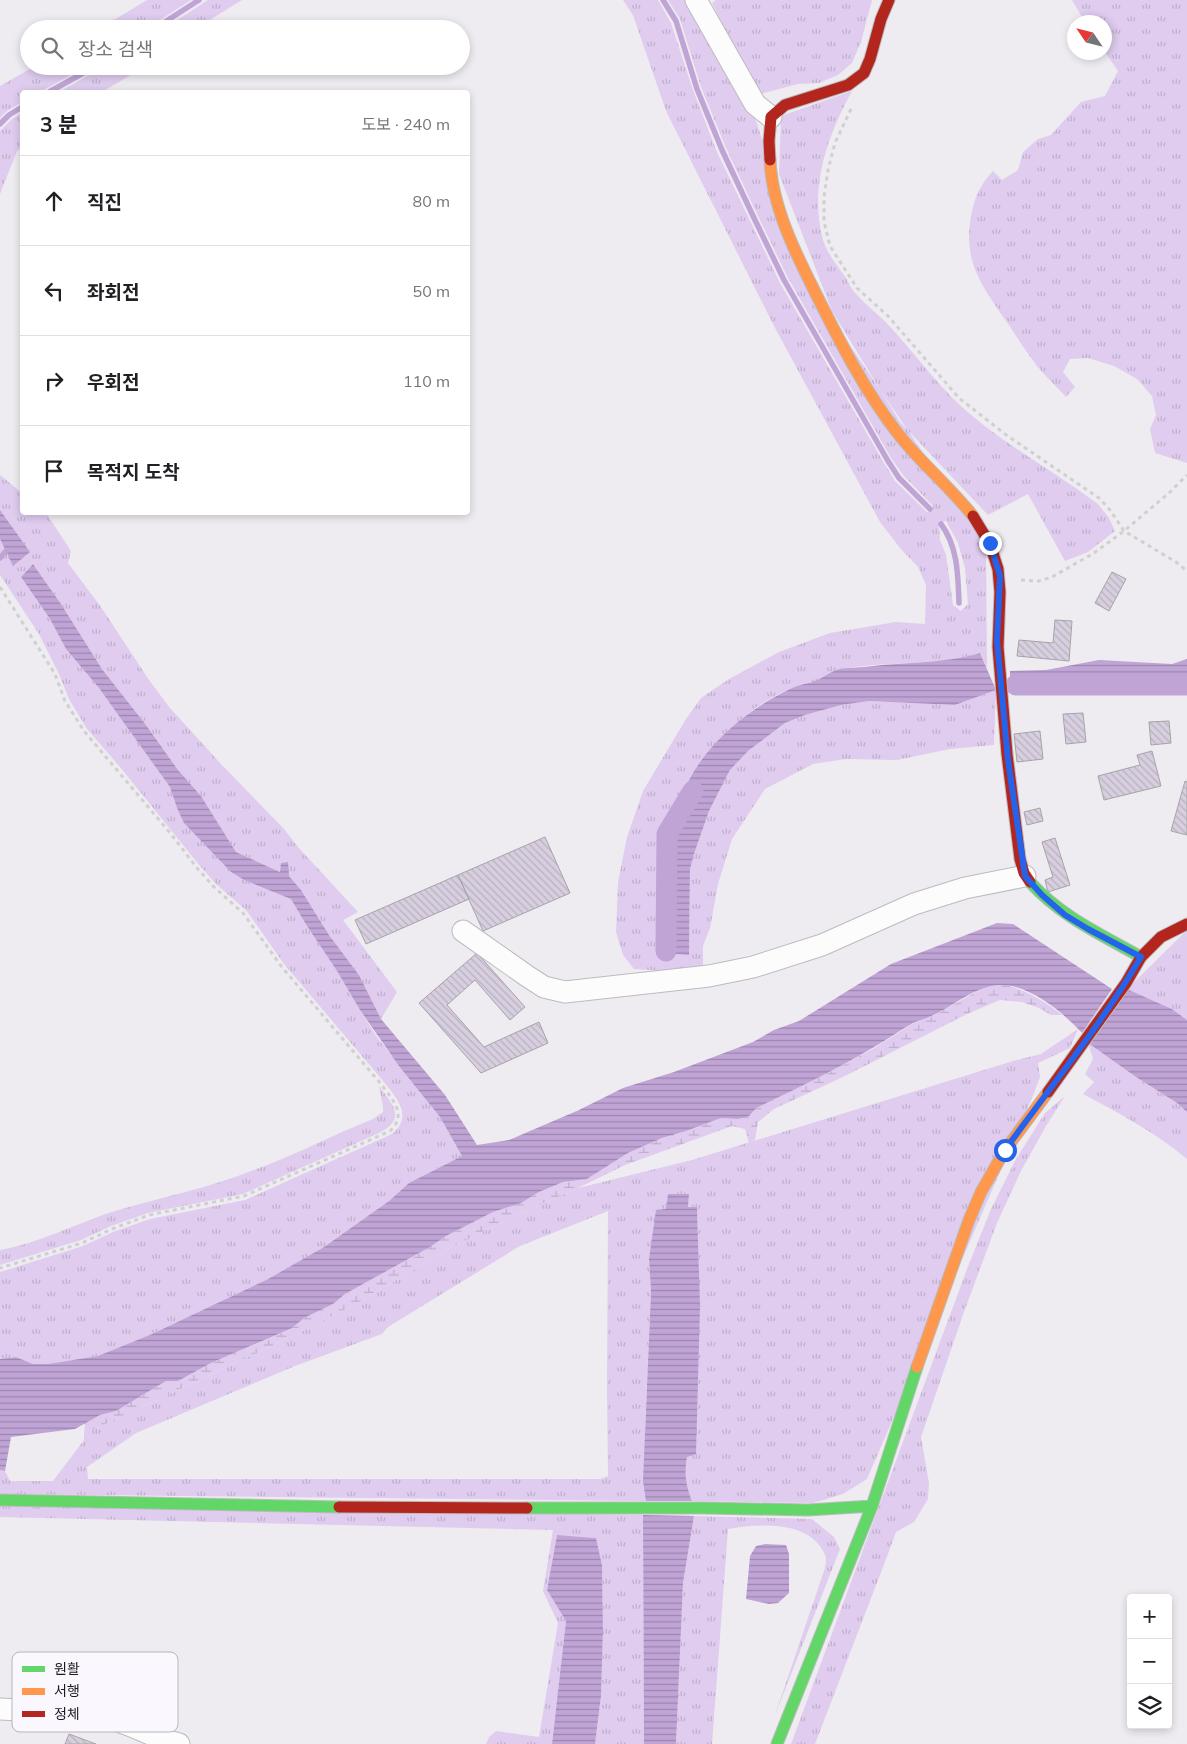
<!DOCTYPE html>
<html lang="ko">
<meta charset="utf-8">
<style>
body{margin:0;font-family:Mulish,"Noto Sans KR",sans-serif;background:#f2f2f2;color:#202124}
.controls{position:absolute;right:15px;bottom:15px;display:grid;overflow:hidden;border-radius:5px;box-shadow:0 2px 8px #0003}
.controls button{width:45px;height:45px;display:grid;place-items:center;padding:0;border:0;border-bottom:1px solid #e0e0e0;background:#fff;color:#202124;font:25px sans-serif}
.compass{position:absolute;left:1067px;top:15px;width:45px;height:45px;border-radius:50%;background:#fff;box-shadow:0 2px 8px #0003;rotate:305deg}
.stop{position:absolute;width:15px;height:15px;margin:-11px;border:4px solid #2563eb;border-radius:50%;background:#fff}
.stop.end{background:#2563eb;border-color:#fff;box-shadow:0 1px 5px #0008}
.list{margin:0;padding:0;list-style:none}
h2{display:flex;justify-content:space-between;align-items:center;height:65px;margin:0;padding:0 20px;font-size:21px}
h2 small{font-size:16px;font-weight:400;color:#757577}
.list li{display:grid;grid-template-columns:32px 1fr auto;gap:15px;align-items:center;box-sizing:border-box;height:90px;padding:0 20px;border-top:1px solid #e0e0e0}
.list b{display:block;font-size:19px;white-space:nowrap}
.list em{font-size:16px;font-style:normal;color:#757577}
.icon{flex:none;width:28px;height:28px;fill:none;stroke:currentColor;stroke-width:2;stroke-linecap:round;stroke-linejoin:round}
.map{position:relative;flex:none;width:1187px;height:1744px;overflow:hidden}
.search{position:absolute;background:#fff;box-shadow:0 2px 8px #0003;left:20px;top:20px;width:450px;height:55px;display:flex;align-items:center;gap:12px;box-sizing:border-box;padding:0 18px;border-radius:28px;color:#757577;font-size:19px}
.panel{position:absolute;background:#fff;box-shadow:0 2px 8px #0003;left:20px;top:90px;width:450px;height:425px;border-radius:5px}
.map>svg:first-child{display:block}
.grass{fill:url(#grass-tufts);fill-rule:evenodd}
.wetland{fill:url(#wetland-marsh)}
.water{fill:url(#water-rules)}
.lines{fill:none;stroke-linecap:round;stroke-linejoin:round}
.stream{stroke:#c0a4d6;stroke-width:5.5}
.canal{stroke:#c0a4d6;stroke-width:21}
.building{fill:url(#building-back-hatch);stroke:#a6a4a7}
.street-casing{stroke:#bcbbbe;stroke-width:23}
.fast-casing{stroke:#bcbbbe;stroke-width:13}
.slow-casing{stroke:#bcbbbe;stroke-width:13}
.jam-casing{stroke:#bcbbbe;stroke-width:13}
.path{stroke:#d0d0d1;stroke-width:3;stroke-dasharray:4 4;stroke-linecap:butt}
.street{stroke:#fcfcfd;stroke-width:21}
.fast{stroke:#63d668;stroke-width:11}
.slow{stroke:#ff974d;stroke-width:11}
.jam{stroke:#b3261e;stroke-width:11}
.route{stroke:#2563eb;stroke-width:6}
.key{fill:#fbf7fe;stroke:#b8b5ba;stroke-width:1}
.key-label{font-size:14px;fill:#1c1a1d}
</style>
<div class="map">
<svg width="1187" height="1744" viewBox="0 0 1187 1744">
<defs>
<pattern id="grass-tufts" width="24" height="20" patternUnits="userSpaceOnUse" patternTransform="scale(1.25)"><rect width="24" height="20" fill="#dfccef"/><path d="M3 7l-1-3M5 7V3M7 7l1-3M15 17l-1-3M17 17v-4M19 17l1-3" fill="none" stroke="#bfafcc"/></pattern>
<pattern id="wetland-marsh" width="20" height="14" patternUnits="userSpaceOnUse" patternTransform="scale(1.25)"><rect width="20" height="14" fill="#dfccef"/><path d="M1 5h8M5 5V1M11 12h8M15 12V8" fill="none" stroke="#bfafcc"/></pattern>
<pattern id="water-rules" width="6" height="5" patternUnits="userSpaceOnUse" patternTransform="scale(1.25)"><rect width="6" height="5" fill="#c0a4d6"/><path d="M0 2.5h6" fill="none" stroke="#9b85ad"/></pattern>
<pattern id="building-back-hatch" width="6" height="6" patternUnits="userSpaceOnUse" patternTransform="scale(1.25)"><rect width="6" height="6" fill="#d7cfdf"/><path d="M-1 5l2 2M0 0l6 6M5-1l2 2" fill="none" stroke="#b8b1bf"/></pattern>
</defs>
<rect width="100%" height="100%" fill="#eeecf0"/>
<path class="grass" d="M147 0H191L146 29H99Z
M208 0H242L195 29H163Z
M623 0H658L671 23 693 90 717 152 780 283 884 463 895 481 927 512 932 511 933 506 903 475 891 458 788 278 758 216 726 148 701 87 680 19 668 0H689L757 123 802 275 986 545 987 668 980 653C934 667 884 660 837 670 828 672 822 679 813 682 807 683 801 685 795 687 750 703 697 753 681 799 679 806 679 814 677 821 674 836 668 850 666 865 662 885 664 906 664 926L674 937V954L689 955 690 869 694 854 709 811 730 770 748 751 785 723 805 715 841 705 869 701 955 705 996 690 994 745 950 749 897 760 846 759 813 764 765 789 732 839 718 884 710 928 703 946V969L667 971 634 969 623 955 616 932 618 882 627 837 643 791 686 719 701 698 729 679 779 652 830 633 896 622 925 624 926 585 918 567 900 548 880 522 774 326 666 111 633 15ZM946 521 958 543 965 568 968 604 961 611 953 605 946 555 940 540 939 523Z
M716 0H872L861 42 852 63 838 75 819 83 798 84 756 95 712 3Z
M1072 0H1187V463L1155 453 1150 429 1156 415 1152 396 1137 379 1114 366 1088 358 1070 359 1063 372 1075 387 1066 397C1056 386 1046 377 1037 366 1027 353 1018 339 1009 325 982 286 961 261 972 211 976 194 981 184 993 171L1002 180 1018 170 1023 152 1038 139 1051 135 1081 102 1105 96 1118 71 1105 52 1104 22H1085Z
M35 66H87L40 92H22V102L7 111 0 118V86Z
M105 66H146L102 92H59Z
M852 91C828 135 810 184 822 236 825 250 835 263 844 275 848 281 851 289 856 294 868 307 883 318 894 331 919 359 942 391 971 415 1011 448 1056 473 1098 504L1109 518 1115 531 1088 552 1065 561 1028 494 988 515 900 422 832 311 779 174 781 116Z
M22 113V147L17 151 0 194V131L12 119Z
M0 475 22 493V512L46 513 71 551 68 563 101 607 149 680 170 708 221 764 284 829 298 847 358 912 343 920 397 992 381 1019 359 975 329 935 301 890 289 876 236 852 201 796 178 770 146 725 102 669 61 604 33 564 21 577 50 619 66 649 99 688 134 735 170 787 177 808 214 853 231 872 244 880 291 898 307 926 337 971 360 1010 377 1037 440 1117 462 1156 409 1183 389 1201 324 1247 268 1279 152 1334 99 1356 48 1364H33L16 1357 0 1359V1272L83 1246 113 1232 150 1219 245 1200 392 1134C413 1116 398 1100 384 1082L284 964 246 910 217 885 200 866 120 767 87 729 69 699 58 672 39 634 0 575V539L13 565 29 552 0 510Z
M1187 930V1020L1172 1009 1127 989Z
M1078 1029 1070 1048 1038 1063 1040 1077 1032 1098 867 1479 843 1494 813 1503 692 1501 686 1483 685 1470C701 1383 700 1296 697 1208L688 1207 689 1194H669L666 1209 649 1259 651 1291 645 1429 646 1501 0 1494V1470L5 1471 10 1481H53L84 1440V1434L299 1333 361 1301 448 1249 519 1214 578 1188 692 1160 1013 1061 1041 1054ZM608 1211 607 1389 608 1476 600 1479H88L87 1467 136 1433 295 1366 382 1334 388 1327 520 1246Z
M1088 1043 1136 1077 1177 1103 1187 1112V1159C1156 1133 1119 1113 1083 1094L1094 1082 1085 1074 1093 1059Z
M379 1086C393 1105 407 1119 379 1133L243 1194 148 1213 111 1226 81 1240 0 1265V1250C40 1243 77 1223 115 1211 162 1197 209 1188 254 1170 295 1155 333 1135 373 1119L383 1112V1107Z
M1065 1096 1046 1126 1021 1171 997 1223 964 1312 921 1437 929 1483 928 1499 914 1522 896 1532 888 1554 815 1744H791L967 1269 991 1209 1016 1159 1045 1113Z
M0 1506 643 1515 644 1744H595L601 1696 603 1630 602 1565 596 1538 557 1535 547 1590 566 1621 552 1744H486L489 1737 496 1731 539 1737 558 1623 543 1591 553 1530 0 1517Z
M694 1516 812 1519 834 1537 840 1549 774 1718 824 1571C825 1568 826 1563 826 1559 826 1555 822 1549 819 1545 800 1521 756 1524 728 1529L712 1744H676L683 1583Z"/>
<path class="wetland" d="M1001 984C1025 989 1043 1000 1062 1015H1051L1039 1008 1022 1002 1000 1000 967 1014 845 1076 774 1109 758 1122 755 1140 749 1143 745 1129 732 1126 625 1165 578 1188 519 1214 448 1249 361 1301 299 1333 84 1434 85 1423 100 1415 116 1411 166 1381H178L211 1363 292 1328 304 1318 333 1304 345 1294 430 1247 446 1236 493 1212 521 1203 539 1192 563 1182 587 1179 628 1153 662 1138 686 1131 721 1118 738 1119 756 1108 832 1071 876 1047 912 1024 937 1014 986 986Z"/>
<path class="water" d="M0 510 30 552 13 566 0 539Z
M33 564 61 604 102 669 146 725 178 770 201 796 236 852 280 872 281 863 288 862 289 876 301 890 329 935 359 975 381 1019 445 1095 477 1145 509 1140 579 1110 623 1088 674 1072 753 1042 774 1030 799 1021 891 964 997 923 1013 924 1112 989 1082 1033C1064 1013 1027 983 999 985 977 986 957 1003 938 1013 930 1017 921 1020 913 1023 900 1030 887 1040 874 1047 836 1070 796 1089 756 1108L749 1116 738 1119 721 1118 686 1131 662 1138 628 1153 587 1179 563 1182 539 1192 521 1203 493 1212 446 1236 430 1247 345 1294 333 1304 304 1318 292 1328 211 1363 178 1381H166L116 1411 100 1415 75 1429 11 1437 5 1471 0 1470V1359L16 1357 33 1364H48L98 1356 152 1334 268 1279 324 1247 389 1201 409 1183 462 1156 440 1117 399 1066 360 1010 337 971 307 926 291 899 244 880 231 872 184 823 177 808 170 787 99 688 66 649 50 619 21 577Z
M980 653 996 690 955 705 869 701 841 705 805 715 785 723 748 751 730 770 709 811 694 854 690 869 689 955 674 954V937L666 936C658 905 664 862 674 832 678 821 678 809 681 798 699 749 745 710 792 688 800 684 809 684 817 680 823 678 828 673 834 671 842 667 854 668 864 667 902 662 943 664 980 653Z
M1187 659V682L1169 679 1154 680 1134 685 1113 682 1067 683 1029 688H1010V671L1046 670 1099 660 1172 664Z
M1127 989 1172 1009 1187 1020V1112L1177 1103 1136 1077 1088 1043Z
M668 1194H689L688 1207H697L700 1306 696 1454 687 1457C684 1474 686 1485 692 1501H646L643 1481 651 1291 649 1259 656 1210 666 1209Z
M643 1515 694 1516 683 1583 676 1744H644Z
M557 1535 596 1538 602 1565 603 1630 601 1696 595 1744H552L566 1621 547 1590Z
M765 1544 786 1545 789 1554V1593L778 1603 769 1604 746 1599 750 1556 756 1546Z"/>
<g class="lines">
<path class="stream" d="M663 0 676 21 697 89 722 150 754 218 784 280 888 461 899 478 930 509
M154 29 199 0
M49 92 96 66
M0 124 9 115 22 107
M941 524C958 547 958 575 959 603
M0 558 6 551"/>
<path class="canal" d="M1016 685H1187
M666 951 667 834 693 791"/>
</g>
<path class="building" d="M1112 572 1126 579 1109 611 1095 603Z
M1055 620 1072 621 1069 661 1017 656 1019 640 1053 643Z
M1083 713 1086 742 1066 744 1063 714Z
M1169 721 1171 743 1151 745 1149 722Z
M1040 731 1043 759 1017 762 1014 734Z
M1152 751 1161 786 1104 800 1098 776 1140 765 1137 755Z
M1185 781 1187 782V835L1171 831Z
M1040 808 1043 821 1027 825 1024 812Z
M545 837 570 893 483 931 458 875Z
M1055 838 1070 885 1048 892 1045 880 1053 877 1042 842Z
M458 875 469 899 366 944 355 920Z
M477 953 525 1007 510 1020 475 980 447 1005 484 1047 539 1022 548 1043 481 1073 419 1003Z
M69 1734 96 1744H65Z"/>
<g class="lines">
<g class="street-casing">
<path id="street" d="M696 0 755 104 771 117
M463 931 527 976 544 987 565 992 709 976 753 967 822 945 914 904 965 888 1025 876
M0 1709C40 1711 80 1710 118 1721 139 1728 158 1739 179 1744"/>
</g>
<g class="fast-casing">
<path id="fast" d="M1030 882C1060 916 1102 935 1141 957
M0 1500 339 1507
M527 1508H703L808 1510 872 1506
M777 1744 872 1506 917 1367"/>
</g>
<g class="slow-casing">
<path id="slow" d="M770 160C772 208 797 256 818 298 842 346 866 393 899 435 922 464 950 487 973 516
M917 1367 969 1220 981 1192 1005 1150 1048 1092"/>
</g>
<g class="jam-casing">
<path id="jam" d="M770 160 769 141 771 117 785 105 848 85 864 73 870 59 881 19 889 0
M973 516 990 544 998 569 1000 592 998 647 1007 754 1020 859 1024 873 1030 882
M1048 1092 1126 983 1141 957 1161 937 1187 924
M339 1507 527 1508"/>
</g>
<path class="path" d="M851 109 835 143 828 170 824 197V222L830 246 857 288 888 316 959 398 1005 434 1099 498 1110 510 1124 531 1176 562 1187 571
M1021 580 1039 581 1052 577 1094 553 1124 531 1169 493 1187 475
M0 587 55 674 65 701 84 731 171 834 197 868 214 887 243 913 281 966 381 1084C392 1099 408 1115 390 1131L244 1196 149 1215 112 1229 82 1243 0 1268"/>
<use href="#street" class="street"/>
<use href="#fast" class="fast"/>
<use href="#slow" class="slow"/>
<use href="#jam" class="jam"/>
</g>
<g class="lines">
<path class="route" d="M990 543 1000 576 997 641 1008 760 1025 876 1042 895 1065 915 1088 929 1141 957C1101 1025 1051 1086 1005 1150"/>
</g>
<rect x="12" y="1652" width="166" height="80" rx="8" class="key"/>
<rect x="22" y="1666" width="23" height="6" fill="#63d668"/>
<rect x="22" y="1688" width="23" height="7" fill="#ff974d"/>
<rect x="22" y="1711" width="23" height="6" fill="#b3261e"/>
<g class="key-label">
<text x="54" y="1674">원활</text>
<text x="54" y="1696">서행</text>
<text x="54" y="1719">정체</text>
</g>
</svg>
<div class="controls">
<button>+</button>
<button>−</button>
<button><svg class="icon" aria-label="layers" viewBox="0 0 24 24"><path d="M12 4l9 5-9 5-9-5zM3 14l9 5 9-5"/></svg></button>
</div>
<svg class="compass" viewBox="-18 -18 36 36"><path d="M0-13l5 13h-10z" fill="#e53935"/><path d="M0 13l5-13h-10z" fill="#757577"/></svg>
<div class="stop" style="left:1005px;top:1150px"></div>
<div class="stop end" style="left:990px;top:543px"></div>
<div class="search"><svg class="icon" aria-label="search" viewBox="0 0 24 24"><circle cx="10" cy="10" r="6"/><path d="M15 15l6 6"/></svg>장소 검색</div>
<section class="panel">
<h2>3 분<small>도보 · 240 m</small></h2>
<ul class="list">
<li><svg class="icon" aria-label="ahead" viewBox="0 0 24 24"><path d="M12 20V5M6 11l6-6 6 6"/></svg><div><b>직진</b></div><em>80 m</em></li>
<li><svg class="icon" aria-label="left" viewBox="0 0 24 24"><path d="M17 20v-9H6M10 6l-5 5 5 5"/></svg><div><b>좌회전</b></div><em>50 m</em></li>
<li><svg class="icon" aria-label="right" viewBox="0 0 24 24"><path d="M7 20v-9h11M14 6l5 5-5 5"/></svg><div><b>우회전</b></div><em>110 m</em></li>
<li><svg class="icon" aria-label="arrive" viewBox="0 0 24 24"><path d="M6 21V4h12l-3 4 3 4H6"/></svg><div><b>목적지 도착</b></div></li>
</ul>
</section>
</div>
